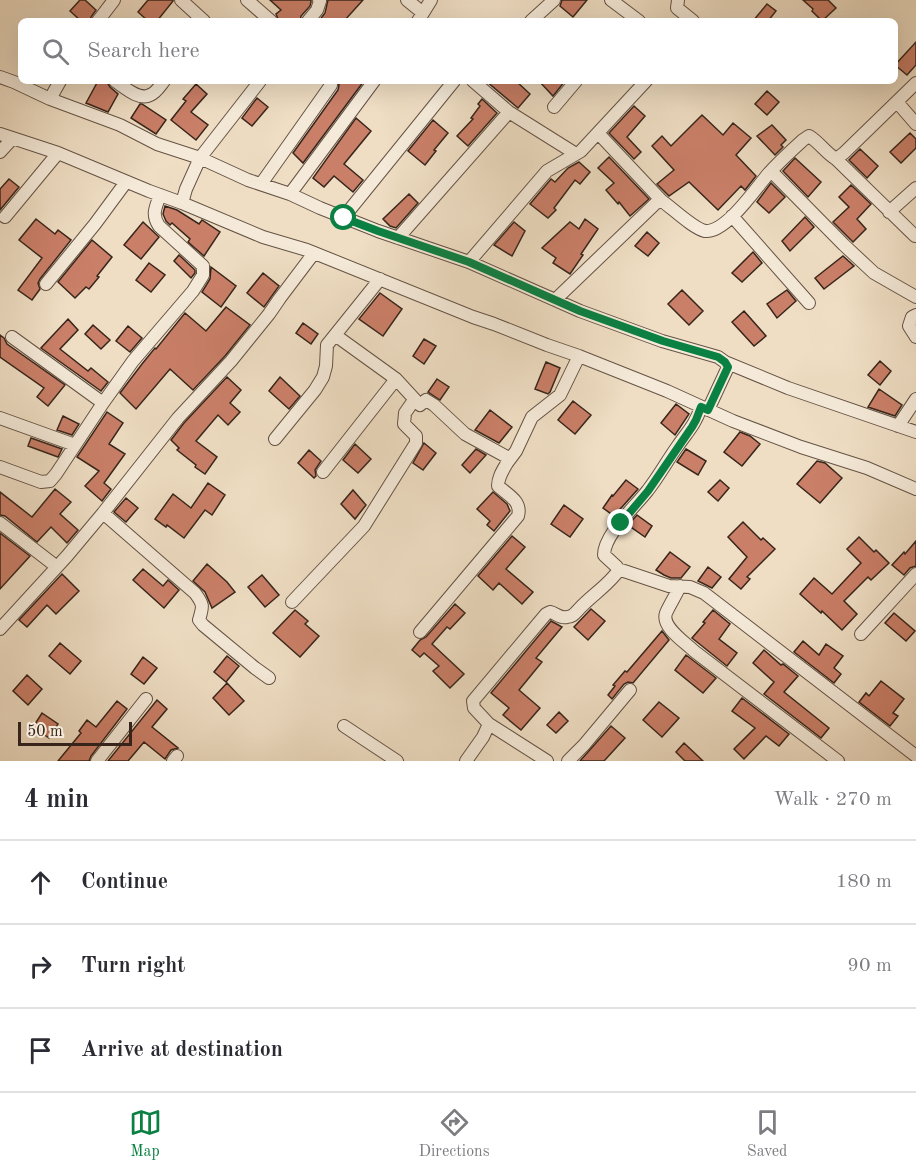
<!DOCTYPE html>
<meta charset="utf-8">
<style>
body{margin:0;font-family:"Old Standard TT",serif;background:#f7f7f7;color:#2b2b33}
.scale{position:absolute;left:18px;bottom:15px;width:114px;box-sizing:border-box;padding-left:6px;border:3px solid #37251b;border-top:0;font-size:16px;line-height:21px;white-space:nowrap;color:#37251b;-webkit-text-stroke:4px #f5ead9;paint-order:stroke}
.stop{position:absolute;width:18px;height:18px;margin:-14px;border:4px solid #0b8043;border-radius:50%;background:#fff}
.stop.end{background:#0b8043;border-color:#fff;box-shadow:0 2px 6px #0008}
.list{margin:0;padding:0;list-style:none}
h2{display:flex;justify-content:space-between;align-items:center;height:78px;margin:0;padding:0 24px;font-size:26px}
h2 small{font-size:20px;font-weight:400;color:#7c7c81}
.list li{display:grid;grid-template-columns:39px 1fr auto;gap:18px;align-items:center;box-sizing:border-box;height:84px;padding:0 24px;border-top:2px solid #e1e1e2}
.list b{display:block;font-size:22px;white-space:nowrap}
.list em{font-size:20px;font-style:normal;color:#7c7c81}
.icon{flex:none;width:33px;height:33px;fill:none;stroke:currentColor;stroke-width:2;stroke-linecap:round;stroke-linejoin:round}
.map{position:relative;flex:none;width:916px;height:761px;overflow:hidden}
.search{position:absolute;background:#fff;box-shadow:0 6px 24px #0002;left:18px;right:18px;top:18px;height:66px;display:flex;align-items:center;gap:15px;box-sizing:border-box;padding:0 21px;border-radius:9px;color:#7c7c81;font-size:22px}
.sheet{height:330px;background:#fff}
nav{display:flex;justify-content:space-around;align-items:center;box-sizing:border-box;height:84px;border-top:2px solid #e1e1e2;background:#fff;font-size:16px;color:#7c7c81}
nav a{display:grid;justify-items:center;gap:3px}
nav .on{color:#0b8043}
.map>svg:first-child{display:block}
.building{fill:#ca7f68;stroke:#37251b;stroke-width:1.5}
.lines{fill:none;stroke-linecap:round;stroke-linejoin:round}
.street-casing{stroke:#655345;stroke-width:14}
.street{stroke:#f5ead9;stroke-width:12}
.route{stroke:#0b8043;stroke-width:8}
</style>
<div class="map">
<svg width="916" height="761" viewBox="0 0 916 761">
<rect width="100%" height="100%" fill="#efdec4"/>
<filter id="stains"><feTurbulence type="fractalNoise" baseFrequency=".00333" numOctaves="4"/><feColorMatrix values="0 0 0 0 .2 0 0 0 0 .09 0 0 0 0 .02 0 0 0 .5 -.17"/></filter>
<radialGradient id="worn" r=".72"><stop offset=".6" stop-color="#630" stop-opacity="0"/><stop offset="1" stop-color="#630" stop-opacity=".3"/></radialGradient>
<path class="building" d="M80 0H85L96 10 91 17 90 21H81L70 11Z
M148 0H173V1L157 21H148L138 12Z
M270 0H311V2L310 6 301 16 300 21H279L276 14 281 10Z
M328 0H363L344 21H319L325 13Z
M562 0H587L573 17 560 6Z
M803 0H828L836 8 822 21 812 11 813 9Z
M767 4 776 11 768 21H753Z
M916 42V65L907 75 895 65Z
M98 81 107 82 110 87 118 94 108 112 86 103Z
M338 81H364L303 163 293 153 338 90 339 85Z
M486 81H516L530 94 518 108Z
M539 81H565L553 96Z
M196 84 207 94 191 112 208 125 196 140 171 120 186 101 183 99Z
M767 91 779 102 767 115 755 104Z
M257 98 268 107 252 126 242 118Z
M482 99 497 113 468 146 457 136 473 119 471 118 480 106 478 104Z
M140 104H142L166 120 156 134 131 118Z
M634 106 645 116 627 137 641 152 634 159 609 133Z
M702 115 723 135 733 123 751 138 736 155 756 176 745 190 741 186 718 210 689 182 669 196 657 184 674 170 652 146 662 136 671 146Z
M356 118 371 131 344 164 363 180 353 192 334 176 324 187 313 178Z
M433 120 448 133 434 150 436 151 425 165 408 151Z
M772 125 786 140 781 145 783 147 775 155 757 136Z
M910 133 916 139V148L901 163 890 152Z
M860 149 878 166 867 178 849 160Z
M609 157 649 199 630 216 619 202 618 204 606 190 614 183 598 168Z
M795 158 821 182 808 197 783 171Z
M579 162 590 172 580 184 575 180 554 208 556 210 548 218 530 204 551 179 555 182 568 168Z
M9 179 19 187 0 210V189Z
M771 183 785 197 769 213 757 202Z
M851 185 871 204 857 219 866 229 853 242 833 222 849 207 839 197Z
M409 194 418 203 396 228 390 226 383 219Z
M165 206 177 210 199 224 202 220 220 232 204 256 188 242 190 239 172 223 170 225 166 221 163 214Z
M805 217 814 227 790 251 782 241Z
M36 219 55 234 58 230 71 240 40 279 38 283 40 289 32 300 18 290 42 258 19 240Z
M585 219 598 229 581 254 583 255 570 274 553 263 556 258 542 248 570 222 579 229Z
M143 222 159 237 141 259 124 245Z
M514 222 525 231 512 256 494 245Z
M647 232 659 243 648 256 635 246Z
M92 240 112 257 97 276 99 277 89 289 86 287 75 298 58 282Z
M753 252 762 263 742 282 732 273Z
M179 255 195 270V273L191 278 174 261Z
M843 256 854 266 824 289 815 278Z
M149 263 165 275 151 292 136 280Z
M211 267 236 286 221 307 202 292 210 279Z
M263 273 279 286 264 307 247 293Z
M682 290 703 311 689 325 668 304Z
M787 290 796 301 777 318 767 304Z
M380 293 402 309 383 336 359 319Z
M226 307 250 325 225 356 193 390 170 369 136 409 120 393 142 364 155 348 156 349 185 313 206 331Z
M744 311 766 336 754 346 732 322Z
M68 319 78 330 60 349 88 371 91 368 108 382 101 391 41 348Z
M303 323 318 334 311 344 296 333Z
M93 325 110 340 101 349 85 334Z
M128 326 142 338 130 352 116 341Z
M0 335 4 338 7 344 65 385 48 406 37 397 44 388 0 357Z
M424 339 436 346 424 364 413 356Z
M880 361 891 371 880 385 868 375Z
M546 362 560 368 550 392 548 394 535 389Z
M227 377 241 390 230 403 240 412 228 425 218 415 196 441 217 457 205 474 195 467 196 465 177 450 179 448 171 440 184 423Z
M280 377 300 396 289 409 269 391Z
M437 379 449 387 440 400 428 392Z
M879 389 902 405 895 416 868 407Z
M573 401 591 415 575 434 558 420Z
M676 404 689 414 675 435 661 423Z
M490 410 512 427 499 443 475 430Z
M107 412 123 423 109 444 125 454 104 483 111 489 102 501 85 486 99 471 77 457Z
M63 416 79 424 72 435 57 430Z
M740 432 750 436 760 444 742 466 724 452Z
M31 438 62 449 58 457 28 446Z
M424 443 436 453 423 470 413 463Z
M355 444 371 459 358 473 343 460Z
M476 449 486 455 470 473 462 465Z
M686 449 706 461 698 475 677 462Z
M309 450 321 461 315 470 316 476 314 478 298 463Z
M817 461 825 463 842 478 820 503 797 484Z
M626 480 638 489 614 516 603 508 612 495 613 496Z
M720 480 729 488 718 501 708 492Z
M208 483 225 495 212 515 205 510 184 538 167 525 166 527 155 519 173 494 191 508Z
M55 489 71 502 60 514 78 530 67 543 51 527 37 542 5 516 0 515V492L32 517Z
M353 490 366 505 355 519 341 504Z
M493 492 507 504 510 511 494 531 487 525 490 521 477 509Z
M126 498 138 508 126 522 114 512Z
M564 505 583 519 570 537 551 524Z
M637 515 652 526 645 537 628 525Z
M743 522 761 540 763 538 775 549 747 577 750 579 741 589 729 579 747 557 728 537Z
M0 533 30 556 0 589Z
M512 536 525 547 506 569 533 592 522 604 499 583 493 590 478 576Z
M859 537 874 552 876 550 889 563 871 580 868 577 844 601 857 614 842 630 822 611 821 613 800 594 814 578 832 594 861 563 847 549Z
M916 541V566L910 568 904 575 892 565 904 552 905 554Z
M670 552 690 567 681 578H671L664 575 656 570Z
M207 564 227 582 235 592 212 608 205 592 193 581Z
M708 567 721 577 712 588 698 581Z
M143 569 163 586 168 580 179 590 164 608 133 580Z
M62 574 79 591 56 614 47 605 27 627 19 620Z
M262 575 279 595 265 607 248 587Z
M455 604 465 613 450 629 447 627 432 644 464 674 450 688 433 671 439 666 424 653 420 657 412 650 420 640 426 637Z
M591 609 605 621 588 640 574 627Z
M295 610 308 621 305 624 319 636 300 657 273 633Z
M713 610 730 624 719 639 737 653 727 666 692 638 705 623 703 622Z
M894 613 915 631 906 641 885 623Z
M551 621 562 627 536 658 542 662 519 690 540 708 521 730 503 715 509 708 491 693Z
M662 631 669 640 633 683 628 682 624 684 612 699 608 695 615 686 613 685 625 671 627 672Z
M803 641 819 655 826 644 843 656 834 668 841 674 834 683 794 652Z
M60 643 81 661 70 674 49 656Z
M764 650 781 665 783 664 798 676 784 692 829 728 821 738 764 694 774 682 753 663Z
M686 655 716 678 703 693 675 670Z
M227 656 239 666 226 682 214 672Z
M143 657 157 668 144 684 131 674Z
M27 675 42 689 28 705 13 691Z
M881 681 904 699 893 713 898 716 890 726 859 702 866 693 869 696Z
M227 683 244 701 229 715 213 698Z
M742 698 789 734 779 746 766 736 744 759 734 749 755 728 732 711Z
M157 700 167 709 152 727 178 748 171 750 165 759 144 742 128 761H108Z
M117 701 127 709 91 756 89 761H58L81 733 79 731 87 720 96 727Z
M659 702 679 718 662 737 643 720Z
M559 712 568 721 556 733 547 725Z
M42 713 58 724 49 738 33 727Z
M611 726 625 738 604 761H580Z
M684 743 703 761H685L676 752Z"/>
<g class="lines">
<g class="street-casing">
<path id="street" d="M181 0 204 21
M247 0 271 21
M407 0 423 13
M611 0 639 21
M678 0 677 8 693 21
M98 21 114 0
M308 21 317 10 320 1 319 0
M418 21 431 0
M531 21 554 0
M0 77 14 82 50 99 120 125 157 144 200 158 248 180 290 194 320 208 378 231 469 262 580 311 662 341 718 357 725 362 728 367 708 410
M115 81C124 87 139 101 150 95 156 93 160 86 164 81
M473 81 509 112 576 154
M50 99 60 81
M897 102 916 124
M554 107 576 81
M598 133 662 201
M0 134 58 153 149 191 182 203 263 237 307 250 473 317 494 324 547 345 579 356 667 391 733 421 801 447 867 468 916 489
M0 152 12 139
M836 159 915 236
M771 171 844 245 874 273 916 297
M261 184 331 85
M290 194 374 81
M182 203 186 189 200 158 260 81
M889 212 916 188
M732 216 809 303
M5 217 58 153
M343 218 454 81
M398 238 509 112
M469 262 547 171 581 151 646 81
M46 284 95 224 126 182
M555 300 656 203 662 201C672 208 694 229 705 231 726 233 756 188 769 173 780 161 792 150 803 140L809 136C819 142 826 153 836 159L844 153 916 83
M916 315 912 317 909 326 916 337
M335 335 396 379 419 404
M12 337 103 403
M725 362 788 388 916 432
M0 418 75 445
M898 426 916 399
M275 439 315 390 323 377 326 366 327 345 380 279
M0 467 41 482 50 481 56 474 103 403 133 361 193 291 203 275V266L159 226C151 214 156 207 160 195
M323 472 396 379
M103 513 195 593C204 605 203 606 199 620L203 625 255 668 269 678
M0 523 57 567
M618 569 669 586 690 587 704 593 916 756
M680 586C676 595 670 604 666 613 661 627 685 642 694 651L838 761
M292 602 364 526 416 443V436L404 424 405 413 414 400 420 405 426 400 434 405 465 434 507 457V463L516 451 532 417 560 395 579 356
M0 629 67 556 103 513 178 418 231 361 269 314 280 298 314 253
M420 632 518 516C522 501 508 495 498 486 498 477 503 470 507 463
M861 634 916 574
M489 724 547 761
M344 726 397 761
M97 761 146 699
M173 761 177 756
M466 761 483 737 489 724 474 708 473 701 546 614 550 612C556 613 560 619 567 617 573 617 575 613 579 609 590 597 604 588 614 576 618 572 617 572 617 567L604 555C604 534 636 506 648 490 659 476 667 461 677 447 688 431 695 425 701 407
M568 761 584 745 630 690"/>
</g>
<use href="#street" class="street"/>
</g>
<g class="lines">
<path class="route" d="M344 218 378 231 469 262 580 311 663 341 718 357 725 362 728 367 708 410 701 407 696 420 692 427 648 491 621 523"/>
</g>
<rect width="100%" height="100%" filter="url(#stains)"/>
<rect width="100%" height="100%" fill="url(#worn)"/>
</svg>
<div class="scale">50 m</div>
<div class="stop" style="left:344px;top:218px"></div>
<div class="stop end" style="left:621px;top:523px"></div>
<div class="search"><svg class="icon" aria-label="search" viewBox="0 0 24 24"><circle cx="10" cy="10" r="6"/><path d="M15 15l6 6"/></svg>Search here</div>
</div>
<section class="sheet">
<h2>4 min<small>Walk · 270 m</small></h2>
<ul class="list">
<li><svg class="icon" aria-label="ahead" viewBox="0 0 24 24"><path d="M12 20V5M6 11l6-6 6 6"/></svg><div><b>Continue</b></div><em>180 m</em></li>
<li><svg class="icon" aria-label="right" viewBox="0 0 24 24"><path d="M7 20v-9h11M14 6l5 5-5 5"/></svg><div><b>Turn right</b></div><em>90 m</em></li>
<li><svg class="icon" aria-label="arrive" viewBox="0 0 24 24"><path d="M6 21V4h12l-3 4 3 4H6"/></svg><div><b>Arrive at destination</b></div></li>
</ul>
</section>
<nav>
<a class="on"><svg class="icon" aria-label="map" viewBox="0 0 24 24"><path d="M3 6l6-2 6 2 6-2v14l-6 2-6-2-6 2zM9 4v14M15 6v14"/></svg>Map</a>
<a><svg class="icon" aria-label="directions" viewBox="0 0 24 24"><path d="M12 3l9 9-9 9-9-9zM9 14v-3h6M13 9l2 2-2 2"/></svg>Directions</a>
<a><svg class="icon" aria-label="saved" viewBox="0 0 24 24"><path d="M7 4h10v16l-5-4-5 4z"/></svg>Saved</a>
</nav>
